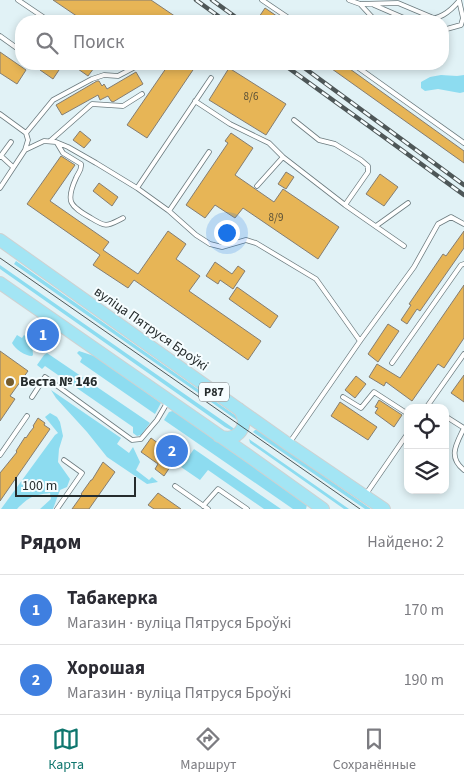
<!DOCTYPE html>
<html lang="ru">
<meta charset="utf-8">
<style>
body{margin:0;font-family:"Source Sans 3",sans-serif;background:#f2f2f3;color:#2b2b33}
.controls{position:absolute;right:15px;bottom:15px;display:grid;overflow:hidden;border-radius:10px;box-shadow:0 2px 8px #0003}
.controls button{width:45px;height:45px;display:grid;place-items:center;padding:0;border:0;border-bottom:1px solid #e1e1e2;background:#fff;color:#2b2b33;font:25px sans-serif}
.scale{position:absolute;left:15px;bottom:12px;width:121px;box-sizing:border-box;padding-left:5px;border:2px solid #252c2d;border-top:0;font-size:14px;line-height:18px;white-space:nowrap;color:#252c2d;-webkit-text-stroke:4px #f6fdff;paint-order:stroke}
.you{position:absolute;left:226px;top:232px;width:18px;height:18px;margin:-12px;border:4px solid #fff;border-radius:50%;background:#1a73e8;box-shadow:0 0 0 8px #1a73e833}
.badge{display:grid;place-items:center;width:32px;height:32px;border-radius:50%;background:#0f766e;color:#fff;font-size:16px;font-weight:700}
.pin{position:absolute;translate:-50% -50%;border:2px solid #fff;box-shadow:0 1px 5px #0006}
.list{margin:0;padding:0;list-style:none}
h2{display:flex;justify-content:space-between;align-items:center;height:65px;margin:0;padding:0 20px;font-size:21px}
h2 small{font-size:16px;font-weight:400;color:#7c7c81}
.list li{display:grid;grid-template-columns:32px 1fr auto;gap:15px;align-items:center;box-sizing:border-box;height:70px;padding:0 20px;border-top:1px solid #e1e1e2}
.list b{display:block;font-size:19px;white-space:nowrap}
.list p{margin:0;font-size:16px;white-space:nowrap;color:#7c7c81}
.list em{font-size:16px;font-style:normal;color:#7c7c81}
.icon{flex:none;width:28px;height:28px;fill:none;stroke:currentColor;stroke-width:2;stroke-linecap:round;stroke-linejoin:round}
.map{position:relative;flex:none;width:464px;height:509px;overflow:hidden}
.search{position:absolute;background:#fff;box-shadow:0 2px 8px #0003;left:15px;right:15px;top:15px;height:55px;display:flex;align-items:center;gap:12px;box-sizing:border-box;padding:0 18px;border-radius:20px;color:#7c7c81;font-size:19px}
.sheet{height:205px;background:#fff}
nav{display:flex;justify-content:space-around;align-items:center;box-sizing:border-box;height:70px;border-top:1px solid #e1e1e2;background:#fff;font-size:14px;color:#7c7c81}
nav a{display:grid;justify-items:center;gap:2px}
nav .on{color:#0f766e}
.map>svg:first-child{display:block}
.green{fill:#8ddcf0}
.building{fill:#e7b556;stroke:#847d72}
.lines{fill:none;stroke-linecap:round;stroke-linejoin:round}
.service-casing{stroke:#6c7b7f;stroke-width:5.5}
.primary-casing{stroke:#cfd1d1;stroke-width:14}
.service{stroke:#fff;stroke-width:4}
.primary{stroke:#a3e5f4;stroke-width:12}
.tram{stroke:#4e5758;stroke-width:1}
.rail-casing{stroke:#4e5758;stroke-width:4.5}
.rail{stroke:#f6fdff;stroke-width:2.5;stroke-dasharray:8;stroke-linecap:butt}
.poi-dot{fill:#755c2d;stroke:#f6fdff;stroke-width:2}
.labels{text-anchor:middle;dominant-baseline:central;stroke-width:4;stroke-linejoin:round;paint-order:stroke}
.number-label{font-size:11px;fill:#564e37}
.shield{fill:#f6fdff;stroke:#646b6c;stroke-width:1}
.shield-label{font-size:12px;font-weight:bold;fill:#252c2d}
.street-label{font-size:14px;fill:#252c2d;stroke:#f6fdff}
.poi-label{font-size:14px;font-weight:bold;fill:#252c2d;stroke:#f6fdff;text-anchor:start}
</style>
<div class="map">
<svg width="464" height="509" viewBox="0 0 464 509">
<rect width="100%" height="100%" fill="#e1f2f6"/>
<path class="green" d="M441 75 457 76 464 75V92L460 93 438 89 425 91 421 88V82L430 77Z
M16 261 239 418 241 423 14 264Z
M0 265 236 430H231L225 427 0 269Z
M17 335 22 338 24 335 32 341 33 355 32 356C25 356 15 349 12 343Z
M79 351 97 357 161 403 155 414 80 362 82 358 77 353Z
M47 353 150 423 141 435 137 436 133 433V427L45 366 42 369 37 365 44 355Z
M51 390 121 438 117 444 129 453 133 447 140 462 136 470 149 480 152 477 158 482 147 484 107 457 87 432 56 398Z
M176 410 305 500 307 505 306 509H293L164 420 169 412Z
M50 413 57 417 60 422 63 436 59 449 58 462 70 479 67 487 60 490 53 509H40L51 499 50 493C33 495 29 497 17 509H1L55 435 58 433 45 417Z
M255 430H258L371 509H365L253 432Z
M249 439 349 509H344L250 443Z
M194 449 281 509H264L208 470 200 480 181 467Z"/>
<path class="building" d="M53 0H151L182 21H84Z
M265 8 284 21H265L259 17Z
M0 52 26 70 17 84 0 73Z
M44 64H63L53 79 40 70Z
M82 64H97L88 76 78 69Z
M169 64H197L147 138 127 125Z
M325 64H343L464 151V163Z
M229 68 286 104 266 135 209 100Z
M136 72 143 84 113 102 111 101 108 96 100 100 98 95 62 115 56 105 97 81H99L102 86 104 84 107 89Z
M80 131 91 140 84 148 73 140Z
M231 133 253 148 235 175 274 202 283 189 339 227 318 259 243 208 235 218 215 205 205 218 186 205 228 143 225 141Z
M61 156 75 165 50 201 109 242 103 250 138 274 168 231 186 244 176 259 200 276 189 291 261 341 248 360 134 280 128 288 93 265 100 255 27 204Z
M286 172 294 177 286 189 278 184Z
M380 174 398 187 384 206 366 194Z
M99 183 118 197 112 206 93 191Z
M464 231V248L420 311 417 309 407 324 401 320 411 305 409 304 443 254 446 256Z
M215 262 232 274 238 266 245 271 233 289 220 280 218 284 206 276Z
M464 285V338L444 368 438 364 412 401 386 382 384 386 369 377 377 364 400 378Z
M237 287 278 316 270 328 229 299Z
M388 324 399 331 378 362 368 354Z
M0 351 28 371 10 396 15 399 0 421Z
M464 375V402L451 393Z
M356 376 366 384 355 398 345 390Z
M379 400 402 415 394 427 375 413 378 408 375 407Z
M340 402 377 427 368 440 331 416Z
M38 418 45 423 44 425 50 429 0 501V473L17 452 16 451 25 437 26 438 30 432 34 427 33 426Z
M151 438 166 449 167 447 172 451 170 454 176 458 164 476 155 469 158 464 141 452Z
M103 462 115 472 89 509H72L82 495 81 494 91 480H92Z
M158 493 181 509H154L148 505Z"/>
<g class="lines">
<g class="service-casing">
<path id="service" d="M18 0 49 21
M262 0 293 21
M349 0 360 4 398 3 436 19
M360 4 372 17 380 21
M374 5 411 21
M424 21C440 18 448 14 459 1
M443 30 461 25 463 18 459 0
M0 36 21 51
M353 64 464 143
M195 101 230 124 269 143 283 157 345 205 404 246
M0 114 26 133 28 140 25 150 0 188
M294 120 319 140 335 144 361 160 368 166V172L345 205
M26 133 53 100 92 79 104 75 118 76 137 66 139 64
M50 141 92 104 123 106 142 94
M57 143 63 153 81 164C82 170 78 173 76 178 65 202 70 206 91 218 107 228 107 226 123 218
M25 150 44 141 56 142 68 147 96 163 137 188 169 211 196 235 210 244 222 247 246 240 256 243 316 279 360 341
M1 156 13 167
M0 157 11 142
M257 186 283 157
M137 188 211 78
M169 211 209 152
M376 226 408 203
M392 363 461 265 464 264
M32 397 45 377 132 440 141 439 157 420 167 403
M343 397 361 408 374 392 408 414
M426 408 464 354
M445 416 464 428
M464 428C457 443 447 457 464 470
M290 442 360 341 414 267 438 224 451 217 464 224
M0 455 27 416
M175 486 208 509
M366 494 408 433
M203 506 218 489 247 509
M57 509 82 473 64 460"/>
</g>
<g class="primary-casing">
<path id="primary" d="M0 240 288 444 384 509
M0 283 249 456 323 509
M219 436C238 443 251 425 239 409"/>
</g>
<use href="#service" class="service"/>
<use href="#primary" class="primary"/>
<path class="tram" d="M0 258 360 509"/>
<g class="rail-casing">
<path id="rail" d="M196 0 225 21
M212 0 241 21
M283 64 464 195
M299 64 464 185"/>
</g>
<use href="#rail" class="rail"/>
</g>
<circle class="poi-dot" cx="10" cy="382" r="5"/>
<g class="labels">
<g class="number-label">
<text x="251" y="96">8/6</text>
<text x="276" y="217">8/9</text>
</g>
<rect class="shield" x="199" y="382.5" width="30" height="19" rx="4"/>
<g class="shield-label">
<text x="214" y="392">Р87</text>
</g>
<g class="street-label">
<text transform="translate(151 329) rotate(35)">вуліца Пятруся Броўкі</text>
</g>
<g class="poi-label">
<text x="20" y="382">Веста № 146</text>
</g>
</g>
</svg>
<div class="controls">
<button><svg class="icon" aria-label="locate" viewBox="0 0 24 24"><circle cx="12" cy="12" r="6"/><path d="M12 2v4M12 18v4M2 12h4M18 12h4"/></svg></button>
<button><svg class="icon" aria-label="layers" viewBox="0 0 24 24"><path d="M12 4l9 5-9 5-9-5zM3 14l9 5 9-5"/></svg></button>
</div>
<div class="scale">100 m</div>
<div class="you"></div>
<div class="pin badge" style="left:43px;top:335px;background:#3f7fe0">1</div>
<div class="pin badge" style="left:172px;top:451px;background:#3f7fe0">2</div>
<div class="search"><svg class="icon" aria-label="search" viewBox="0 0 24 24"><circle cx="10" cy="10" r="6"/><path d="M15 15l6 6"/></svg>Поиск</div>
</div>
<section class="sheet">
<h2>Рядом<small>Найдено: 2</small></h2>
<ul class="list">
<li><span class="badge" style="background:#3f7fe0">1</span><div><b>Табакерка</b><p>Магазин · вуліца Пятруся Броўкі</p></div><em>170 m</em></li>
<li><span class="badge" style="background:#3f7fe0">2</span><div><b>Хорошая</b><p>Магазин · вуліца Пятруся Броўкі</p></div><em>190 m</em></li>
</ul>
</section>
<nav>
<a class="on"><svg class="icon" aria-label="map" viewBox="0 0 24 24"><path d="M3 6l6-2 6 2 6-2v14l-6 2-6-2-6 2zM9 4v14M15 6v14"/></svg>Карта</a>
<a><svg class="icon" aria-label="directions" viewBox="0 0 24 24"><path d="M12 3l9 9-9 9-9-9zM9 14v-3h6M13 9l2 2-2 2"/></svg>Маршрут</a>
<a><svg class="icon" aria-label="saved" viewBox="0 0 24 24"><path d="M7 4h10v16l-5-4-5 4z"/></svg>Сохранённые</a>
</nav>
